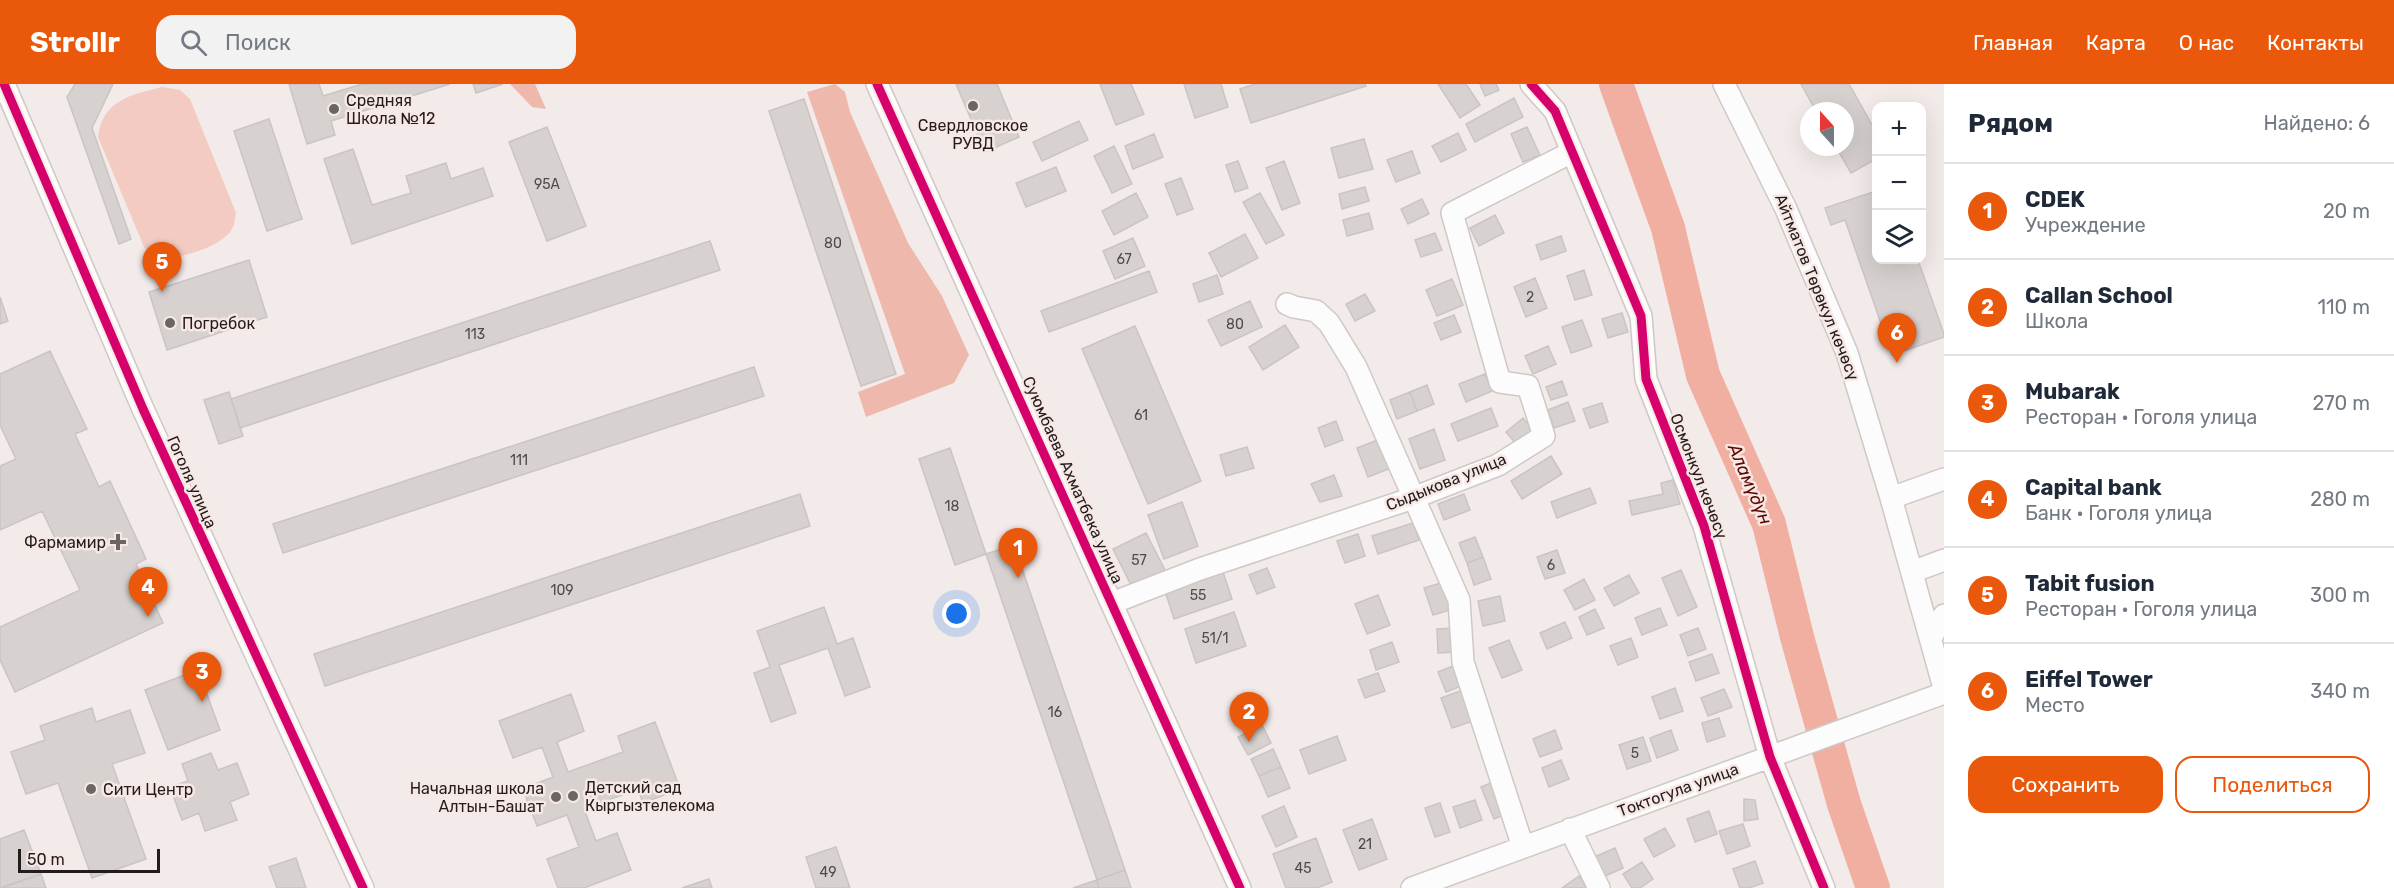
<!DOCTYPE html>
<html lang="ru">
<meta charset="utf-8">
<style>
body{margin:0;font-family:Rubik,sans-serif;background:#f2f2f3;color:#1f2937}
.controls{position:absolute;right:18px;top:18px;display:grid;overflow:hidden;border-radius:12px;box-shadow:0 6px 24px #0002}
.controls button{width:54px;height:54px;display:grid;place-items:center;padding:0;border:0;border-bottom:2px solid #e0e1e3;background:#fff;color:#1f2937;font:30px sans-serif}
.compass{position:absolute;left:1800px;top:18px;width:54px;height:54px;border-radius:50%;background:#fff;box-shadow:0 6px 24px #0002;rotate:339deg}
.scale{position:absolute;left:18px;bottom:15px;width:142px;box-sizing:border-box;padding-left:6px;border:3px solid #221d1c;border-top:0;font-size:16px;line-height:21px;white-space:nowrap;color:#221d1c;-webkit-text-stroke:4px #f7e8e5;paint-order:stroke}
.you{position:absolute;left:957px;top:530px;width:21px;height:21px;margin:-15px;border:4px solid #fff;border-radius:50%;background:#1a73e8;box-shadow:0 0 0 9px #1a73e833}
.badge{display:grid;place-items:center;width:39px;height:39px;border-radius:50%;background:#ea580c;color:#fff;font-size:20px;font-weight:700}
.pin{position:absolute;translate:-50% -50px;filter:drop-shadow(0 2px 3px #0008)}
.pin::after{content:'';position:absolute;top:32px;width:21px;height:18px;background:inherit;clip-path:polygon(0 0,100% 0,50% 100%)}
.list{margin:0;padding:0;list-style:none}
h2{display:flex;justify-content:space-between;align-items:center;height:78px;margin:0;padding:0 24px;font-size:26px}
h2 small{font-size:20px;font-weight:400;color:#747a83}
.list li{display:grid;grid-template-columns:39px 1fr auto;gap:18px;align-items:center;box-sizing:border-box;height:96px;padding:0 24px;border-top:2px solid #e0e1e3}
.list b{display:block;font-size:22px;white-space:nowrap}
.list p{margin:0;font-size:20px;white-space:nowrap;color:#747a83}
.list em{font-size:20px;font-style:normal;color:#747a83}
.actions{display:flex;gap:12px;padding:18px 24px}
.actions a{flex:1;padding:14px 0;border:2px solid #ea580c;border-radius:18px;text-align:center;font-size:21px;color:#ea580c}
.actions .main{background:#ea580c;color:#fff}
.icon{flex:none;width:33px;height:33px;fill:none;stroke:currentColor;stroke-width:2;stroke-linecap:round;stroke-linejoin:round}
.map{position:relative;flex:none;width:1944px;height:804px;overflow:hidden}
header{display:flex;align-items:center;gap:36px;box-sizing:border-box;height:84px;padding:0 30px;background:#ea580c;color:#fff}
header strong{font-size:28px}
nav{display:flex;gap:33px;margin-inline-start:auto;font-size:21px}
.search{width:420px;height:54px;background:#f2f2f3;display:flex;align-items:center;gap:15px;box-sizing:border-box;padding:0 21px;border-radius:18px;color:#747a83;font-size:22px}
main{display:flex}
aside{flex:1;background:#fff}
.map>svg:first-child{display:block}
.green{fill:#f4cbc2}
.forest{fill:#eeb8ac}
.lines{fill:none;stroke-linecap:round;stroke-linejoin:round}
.river{stroke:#f1afa1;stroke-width:34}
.building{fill:#d7d2d0;stroke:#cac4c3;stroke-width:1.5}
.minor-casing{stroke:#cec8c6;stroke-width:24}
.minor{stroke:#fdfcfc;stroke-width:21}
.cycleway-casing{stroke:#f7e8e5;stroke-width:13}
.cycleway{stroke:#d6006c;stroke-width:9}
.poi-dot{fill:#6b6564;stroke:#f7e8e5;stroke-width:2}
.labels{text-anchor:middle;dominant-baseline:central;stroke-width:5;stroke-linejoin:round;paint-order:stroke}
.number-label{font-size:14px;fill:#504b4a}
.poi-label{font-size:16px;fill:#221d1c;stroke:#f7e8e5;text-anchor:start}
.street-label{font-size:16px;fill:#221d1c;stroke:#f7e8e5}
.water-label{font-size:18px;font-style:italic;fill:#5c0a00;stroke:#f7e8e5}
</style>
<header>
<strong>Strollr</strong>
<div class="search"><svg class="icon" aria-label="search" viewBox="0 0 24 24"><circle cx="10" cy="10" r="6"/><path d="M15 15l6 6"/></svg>Поиск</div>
<nav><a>Главная</a><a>Карта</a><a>О нас</a><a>Контакты</a></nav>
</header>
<main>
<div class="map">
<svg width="1944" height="804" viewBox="0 0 1944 804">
<rect width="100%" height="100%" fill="#f3ebe9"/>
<path class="green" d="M162 3 180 6 190 15 236 129C235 133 235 139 233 143 225 163 174 178 155 172 150 170 147 166 144 163L98 53C103 16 130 11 162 3Z"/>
<path class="forest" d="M510 0H535L546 25 532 23Z
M835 0 845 8 850 28 908 159 942 212 969 271 954 299 866 333 858 308 905 290 807 8Z"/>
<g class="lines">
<path class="river" d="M1616 0 1668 144 1703 291 1769 440 1797 553 1844 720 1873 804"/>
</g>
<path class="building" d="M75 0H113L92 44 131 155 119 160 67 13Z
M289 0H319L323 12 362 0H450L331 37 335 51 307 60Z
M473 0H503L476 9Z
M956 0H997L1019 53 985 68Z
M1100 0H1131L1144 30 1116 41Z
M1184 0H1221L1228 23 1195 34Z
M1255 0H1365L1366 2 1251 39 1240 5Z
M1438 0H1466L1480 21 1460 34Z
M1480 0H1496L1499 6 1485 12Z
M1801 0H1849L1876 48V75L1851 89 1836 63H1845V27H1816Z
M1514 14 1523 33 1475 58 1466 40Z
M804 15 896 290 861 302 769 27Z
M269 35 302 135 267 147 234 47Z
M1079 37 1088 56 1042 77 1033 58Z
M547 43 586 142 547 157 509 58Z
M1527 43 1540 71 1523 78 1511 50Z
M1458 49 1466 66 1441 78 1432 62Z
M1154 50 1163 73 1133 85 1125 62Z
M1364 55 1373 85 1339 94 1331 64Z
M1114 62 1132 100 1112 109 1094 72Z
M353 65 372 121 411 109 406 92 446 79 451 95 483 84 493 112 352 160 324 75Z
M1412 67 1420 89 1396 98 1387 76Z
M1238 77 1248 104 1235 108 1226 81Z
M1284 77 1300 119 1282 126 1266 84Z
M1056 83 1066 107 1026 123 1016 99Z
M1181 94 1193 125 1177 131 1165 100Z
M1365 103 1369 117 1342 125 1339 110Z
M1876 107V176H1918L1944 250V253L1892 271 1845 136 1831 141 1825 124Z
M1136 109 1148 133 1114 151 1102 127Z
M1260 109 1284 151 1266 160 1243 118Z
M1422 115 1429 130 1408 140 1401 125Z
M1369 129 1373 145 1347 152 1343 136Z
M1495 131 1504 149 1479 162 1470 144Z
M1435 149 1442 166 1421 173 1415 156Z
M1245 150 1258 174 1221 193 1209 169Z
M1561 152 1566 167 1541 176 1536 161Z
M1133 154 1145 182 1115 195 1103 167Z
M710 157 720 186 240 344 231 315Z
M249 176 267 233 167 266 149 208Z
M1584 186 1592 211 1575 216 1567 192Z
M1149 187 1157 208 1049 248 1041 227Z
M1217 191 1223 210 1199 218 1193 200Z
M1535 194 1547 224 1526 233 1514 203Z
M1452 195 1463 221 1437 232 1426 206Z
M1365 210 1375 227 1355 237 1346 220Z
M0 213 8 237 0 240Z
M1250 217 1262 243 1221 262 1208 236Z
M1622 229 1628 248 1608 254 1602 235Z
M1454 231 1461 248 1441 256 1434 239Z
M1582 236 1592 262 1571 269 1562 243Z
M1285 241 1299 263 1263 286 1249 263Z
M1135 242 1201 397 1148 420 1082 265Z
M1548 262 1556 280 1533 290 1525 272Z
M50 267 87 345 75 350 99 403 110 397 146 475 136 480 163 539 15 608 0 576V543L80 506 42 427 0 446V382L16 375 0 341V290Z
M754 283 764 312 283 469 273 440Z
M1485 290 1492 307 1466 318 1459 300Z
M1562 297 1567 311 1551 316 1546 303Z
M1427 301 1434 320 1417 327 1410 308Z
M229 308 243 352 219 360 204 316Z
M1410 308 1417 327 1397 335 1390 316Z
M1568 318 1575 337 1554 344 1548 326Z
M1602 319 1608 338 1590 344 1583 325Z
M1491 324 1498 342 1458 357 1451 340Z
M1523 334 1535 349 1518 362 1506 348Z
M1336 337 1343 356 1325 363 1318 344Z
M1434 345 1445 376 1420 385 1409 355Z
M1380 355 1391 384 1368 393 1357 364Z
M1247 363 1254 384 1226 392 1220 371Z
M950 364 986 470 955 481 919 375Z
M1551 372 1562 390 1522 415 1511 397Z
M1334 391 1342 412 1320 418 1311 400Z
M1673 396 1680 420 1632 431 1629 417 1663 410 1661 399Z
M1590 404 1596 419 1557 434 1551 418Z
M800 410 810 442 325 602 314 570Z
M1464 410 1470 426 1444 436 1438 420Z
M1182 418 1198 462 1164 475 1148 431Z
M1413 439 1419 456 1378 470 1372 452Z
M1146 449 1165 486 1132 503 1113 465Z
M1358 450 1365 472 1345 479 1337 457Z
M1475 453 1483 473 1467 479 1459 459Z
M1014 461 1125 786 1097 796 986 470Z
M1557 466 1565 489 1545 495 1537 473Z
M1483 473 1491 495 1474 501 1467 479Z
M1267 484 1275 503 1257 510 1249 491Z
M1681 486 1697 523 1678 532 1662 494Z
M1223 488 1232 515 1174 535 1165 507Z
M1629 491 1639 509 1614 522 1604 504Z
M1584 495 1595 516 1575 526 1564 506Z
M1444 498 1453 525 1433 531 1424 504Z
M1378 511 1390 541 1367 550 1355 520Z
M1500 512 1505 537 1483 542 1478 517Z
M824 523 837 560 853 554 870 603 845 612 828 564 779 581 796 629 771 638 754 589 770 583 757 547Z
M1660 524 1667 541 1642 551 1635 534Z
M1595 525 1604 544 1587 551 1579 533Z
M1234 528 1246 562 1196 579 1185 545Z
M1565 538 1572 554 1547 565 1540 549Z
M1455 544 1456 568 1438 569 1437 545Z
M1698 544 1706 565 1688 572 1680 551Z
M1631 554 1638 573 1618 581 1610 562Z
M1509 556 1522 586 1502 594 1489 564Z
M1392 558 1399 578 1376 586 1370 566Z
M1712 570 1719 589 1696 597 1689 578Z
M1458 580 1466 600 1446 608 1438 588Z
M198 586 220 646 168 666 145 606Z
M1378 589 1385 607 1365 614 1358 596Z
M1675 604 1683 627 1660 635 1652 613Z
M1724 605 1732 623 1708 632 1701 614Z
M1463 606 1473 637 1452 644 1441 614Z
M571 610 584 647 557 658 568 688 623 668 618 652 655 638 680 705 643 719 638 705 584 725 596 757 617 749 631 786 584 804H558L547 775 579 763 567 731 537 742 523 705 553 693 542 663 513 674 499 637Z
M92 624 96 638 130 626 145 669 112 680 146 775 92 794 58 699 26 710 11 668 45 656 40 642Z
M1719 634 1725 652 1707 658 1702 639Z
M1262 641 1271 659 1248 671 1238 653Z
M1555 646 1562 665 1540 673 1533 655Z
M1671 646 1678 666 1657 674 1650 654Z
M1337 652 1346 676 1309 690 1300 666Z
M1643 653 1651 677 1627 685 1619 661Z
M1273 665 1281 683 1259 692 1251 675Z
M211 669 218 686 237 679 249 710 230 718 237 736 205 747 199 729 182 736 170 703 188 697 182 680Z
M1561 676 1569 695 1549 703 1542 684Z
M1281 683 1290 704 1268 713 1259 692Z
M1496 697 1508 729 1494 735 1481 703Z
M1744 715 1755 716 1758 735 1744 737Z
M1475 716 1482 736 1460 744 1453 723Z
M1440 719 1450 748 1435 753 1425 724Z
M1284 722 1297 753 1276 763 1262 732Z
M1709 727 1717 750 1695 758 1687 735Z
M1372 735 1387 775 1359 786 1343 746Z
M1743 740 1750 762 1727 770 1719 747Z
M1665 744 1675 762 1654 773 1644 755Z
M24 746 41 790 0 804V755Z
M1316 754 1332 798 1317 804H1286L1273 770Z
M836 763 850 804H816L806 773Z
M1615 764 1623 784 1601 794 1592 774Z
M296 774 306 804H277L269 783Z
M1755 777 1763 799 1749 804H1740L1733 785Z
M1642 778 1653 795 1640 804H1632L1623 790Z
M1125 786 1131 804H1099L1097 796Z
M41 790 46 804H2Z
M1579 792 1587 804H1562Z
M709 795 712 804H682Z
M1097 796 1099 804H1073Z"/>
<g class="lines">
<g class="minor-casing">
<path id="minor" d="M4 0 143 325 363 804
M877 0 1240 804
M1531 0 1555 27 1641 232 1646 295 1704 442 1770 673 1824 804
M1724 0 1786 125 1847 269 1891 414 1944 604
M1287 220 1294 223 1316 227 1329 239 1356 283 1459 516 1463 578 1523 763
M1891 414 1944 395
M1912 488 1944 476
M1112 519 1200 485 1413 414 1498 381 1544 352 1528 302 1500 298 1452 129 1572 68
M1931 554 1944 531
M1570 745 1599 804
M1412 804 1944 609"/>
</g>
<use href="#minor" class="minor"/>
<g class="cycleway-casing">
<path id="cycleway" d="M4 0 143 325 363 804
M877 0 1240 804
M1531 0 1555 27 1641 232 1646 295 1704 442 1770 673 1824 804"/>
</g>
<use href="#cycleway" class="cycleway"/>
</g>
<g class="poi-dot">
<circle cx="973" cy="22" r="6"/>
<circle cx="334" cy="25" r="6"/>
<circle cx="170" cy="239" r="6"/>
<path d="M115 449h6v6h6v6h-6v6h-6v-6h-6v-6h6z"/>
<circle cx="91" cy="705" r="6"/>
<circle cx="573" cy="712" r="6"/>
<circle cx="556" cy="713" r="6"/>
</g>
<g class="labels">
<g class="number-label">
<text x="547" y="100">95А</text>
<text x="833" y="159">80</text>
<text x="1124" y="175">67</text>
<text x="1530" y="213">2</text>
<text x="1235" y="240">80</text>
<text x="475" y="250">113</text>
<text x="1141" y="331">61</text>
<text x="519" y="376">111</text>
<text x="952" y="422">18</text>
<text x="1139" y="476">57</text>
<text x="1551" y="481">6</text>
<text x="562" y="506">109</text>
<text x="1198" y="511">55</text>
<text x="1215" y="554">51/1</text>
<text x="1055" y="628">16</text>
<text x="1635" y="669">5</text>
<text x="1365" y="760">21</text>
<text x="1303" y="784">45</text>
<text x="828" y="788">49</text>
</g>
<g class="poi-label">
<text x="346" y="16">Средняя<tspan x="346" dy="18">Школа №12</tspan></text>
<text x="973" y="41" text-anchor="middle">Свердловское<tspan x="973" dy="18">РУВД</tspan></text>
<text x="182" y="239">Погребок</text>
<text x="106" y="458" text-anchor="end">Фармамир</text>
<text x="585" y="703">Детский сад<tspan x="585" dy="18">Кыргызтелекома</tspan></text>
<text x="544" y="704" text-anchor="end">Начальная школа<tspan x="544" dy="18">Алтын-Башат</tspan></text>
<text x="103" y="705">Сити Центр</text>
</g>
<g class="street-label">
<text transform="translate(1817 203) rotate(68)">Айтматов Төрөкул көчөсү</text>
<text transform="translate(1699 392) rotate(69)">Осмонкул көчөсү</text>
<text transform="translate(1073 396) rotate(66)">Суюмбаева Ахматбека улица</text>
<text transform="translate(192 398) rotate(66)">Гоголя улица</text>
<text transform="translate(1446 398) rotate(-22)">Сыдыкова улица</text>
<text transform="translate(1678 706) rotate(-20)">Токтогула улица</text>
</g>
<g class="water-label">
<text transform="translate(1750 400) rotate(67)">Аламүдүн</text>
</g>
</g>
</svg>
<div class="controls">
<button>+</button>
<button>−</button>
<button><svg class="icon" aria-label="layers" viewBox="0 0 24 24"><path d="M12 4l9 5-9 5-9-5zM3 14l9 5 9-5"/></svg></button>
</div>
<svg class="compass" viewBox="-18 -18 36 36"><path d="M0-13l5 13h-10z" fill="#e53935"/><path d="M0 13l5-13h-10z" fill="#747a83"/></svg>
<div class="scale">50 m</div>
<div class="you"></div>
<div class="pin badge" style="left:1018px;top:494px">1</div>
<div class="pin badge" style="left:1249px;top:658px">2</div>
<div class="pin badge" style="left:202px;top:618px">3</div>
<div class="pin badge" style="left:148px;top:533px">4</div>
<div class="pin badge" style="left:162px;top:208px">5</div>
<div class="pin badge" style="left:1897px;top:279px">6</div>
</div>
<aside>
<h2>Рядом<small>Найдено: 6</small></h2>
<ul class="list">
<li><span class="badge">1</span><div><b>CDEK</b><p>Учреждение</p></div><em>20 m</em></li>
<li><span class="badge">2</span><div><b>Callan School</b><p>Школа</p></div><em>110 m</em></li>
<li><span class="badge">3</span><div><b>Mubarak</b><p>Ресторан · Гоголя улица</p></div><em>270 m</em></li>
<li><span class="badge">4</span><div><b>Capital bank</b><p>Банк · Гоголя улица</p></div><em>280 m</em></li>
<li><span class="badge">5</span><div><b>Tabit fusion</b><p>Ресторан · Гоголя улица</p></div><em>300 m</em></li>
<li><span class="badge">6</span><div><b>Eiffel Tower</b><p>Место</p></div><em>340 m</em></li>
</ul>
<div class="actions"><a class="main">Сохранить</a><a>Поделиться</a></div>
</aside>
</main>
